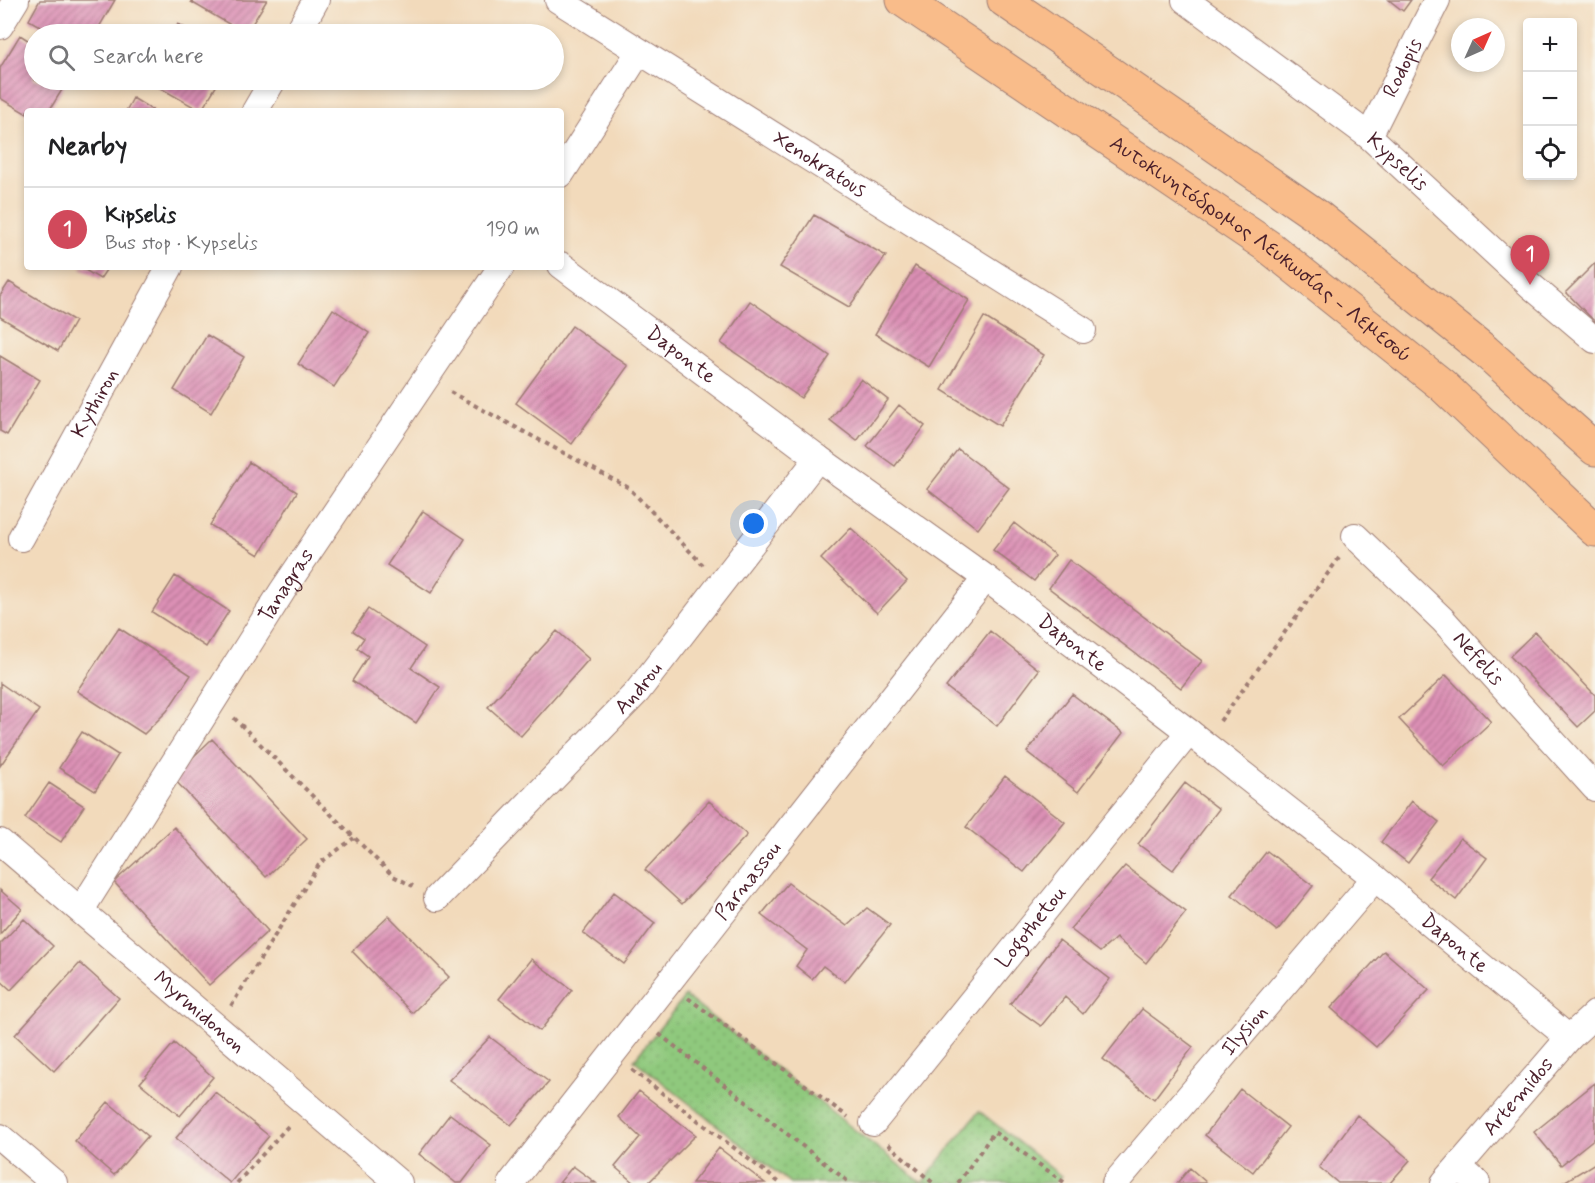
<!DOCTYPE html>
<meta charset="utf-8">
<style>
body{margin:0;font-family:Mynerve,sans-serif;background:#f6f6f6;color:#202124}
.controls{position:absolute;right:18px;top:18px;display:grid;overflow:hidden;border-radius:6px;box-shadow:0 3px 9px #0003}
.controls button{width:54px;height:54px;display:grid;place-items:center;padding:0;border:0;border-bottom:2px solid #e0e0e0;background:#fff;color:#202124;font:30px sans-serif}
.compass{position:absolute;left:1451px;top:18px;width:54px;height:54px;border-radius:50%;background:#fff;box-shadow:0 3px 9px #0003;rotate:45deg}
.you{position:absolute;left:754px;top:524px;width:21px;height:21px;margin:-15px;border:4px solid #fff;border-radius:50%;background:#1a73e8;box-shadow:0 0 0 9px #1a73e833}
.badge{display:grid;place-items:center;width:39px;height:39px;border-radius:50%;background:#d1495b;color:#fff;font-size:20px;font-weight:700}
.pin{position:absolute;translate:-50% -50px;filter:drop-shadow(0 2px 3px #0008)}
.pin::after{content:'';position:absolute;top:32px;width:21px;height:18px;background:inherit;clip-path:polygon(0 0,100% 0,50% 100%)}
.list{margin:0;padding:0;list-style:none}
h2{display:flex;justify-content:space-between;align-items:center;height:78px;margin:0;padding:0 24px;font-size:26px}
h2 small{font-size:20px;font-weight:400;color:#757577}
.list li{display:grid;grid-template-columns:39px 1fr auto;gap:18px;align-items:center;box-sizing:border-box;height:84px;padding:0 24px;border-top:2px solid #e0e0e0}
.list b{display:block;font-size:22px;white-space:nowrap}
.list p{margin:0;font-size:20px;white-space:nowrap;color:#757577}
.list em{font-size:20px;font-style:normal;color:#757577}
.icon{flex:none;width:33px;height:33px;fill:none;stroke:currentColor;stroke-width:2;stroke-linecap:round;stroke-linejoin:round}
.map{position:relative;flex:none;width:1595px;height:1183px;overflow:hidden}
.search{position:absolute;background:#fff;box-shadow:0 3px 9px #0003;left:24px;top:24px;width:540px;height:66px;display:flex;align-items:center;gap:15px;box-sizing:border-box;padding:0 21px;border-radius:33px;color:#757577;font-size:22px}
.panel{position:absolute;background:#fff;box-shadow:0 3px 9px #0003;left:24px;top:108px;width:540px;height:162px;border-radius:6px}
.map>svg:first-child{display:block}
.grass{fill:url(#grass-dots);stroke:#6c7454;stroke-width:1.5}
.building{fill:url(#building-hatch)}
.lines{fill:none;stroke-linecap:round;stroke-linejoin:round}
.minor-casing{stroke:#9e7c73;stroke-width:28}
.trunk-casing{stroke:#9e7c73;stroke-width:35}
.path{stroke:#9e7c73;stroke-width:4;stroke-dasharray:4.5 4.5;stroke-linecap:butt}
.minor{stroke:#fff;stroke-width:26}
.trunk{stroke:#f9bc8a;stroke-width:33}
.labels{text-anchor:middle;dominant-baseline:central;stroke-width:4.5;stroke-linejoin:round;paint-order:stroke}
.street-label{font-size:21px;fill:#4a1f2b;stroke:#f7f3e8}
</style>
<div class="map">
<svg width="1595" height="1183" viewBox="0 0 1595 1183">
<defs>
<pattern id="grass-dots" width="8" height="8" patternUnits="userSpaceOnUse" patternTransform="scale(1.5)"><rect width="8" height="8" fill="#8fc97d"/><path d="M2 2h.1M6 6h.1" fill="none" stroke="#7dac6c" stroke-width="1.8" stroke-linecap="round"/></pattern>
<pattern id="building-hatch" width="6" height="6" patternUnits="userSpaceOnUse" patternTransform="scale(1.5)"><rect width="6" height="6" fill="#dc90b5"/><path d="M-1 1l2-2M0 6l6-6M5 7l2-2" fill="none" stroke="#b47593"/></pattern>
</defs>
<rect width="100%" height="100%" fill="#f7f3e8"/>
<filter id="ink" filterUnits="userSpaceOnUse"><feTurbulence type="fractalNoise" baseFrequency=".0167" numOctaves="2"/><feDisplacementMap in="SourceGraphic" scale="12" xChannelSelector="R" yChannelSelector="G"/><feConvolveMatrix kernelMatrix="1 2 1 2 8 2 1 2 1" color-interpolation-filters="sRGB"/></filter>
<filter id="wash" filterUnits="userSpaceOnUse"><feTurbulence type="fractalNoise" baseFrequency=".008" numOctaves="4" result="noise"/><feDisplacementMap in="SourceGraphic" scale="24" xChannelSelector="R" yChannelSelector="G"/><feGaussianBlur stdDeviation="1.35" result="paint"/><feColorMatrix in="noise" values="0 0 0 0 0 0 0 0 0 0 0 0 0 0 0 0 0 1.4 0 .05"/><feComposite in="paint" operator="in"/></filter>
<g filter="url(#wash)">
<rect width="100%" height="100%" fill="#f2dabb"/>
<path class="grass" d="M685 996 922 1183 979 1111 1061 1176 1055 1183H790L634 1060Z"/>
<g id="blocks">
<path class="building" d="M40 0H115L95 34H53L29 20Z
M192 0H267L246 34 191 2Z
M1389 0H1411L1403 11Z
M178 24 196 34H172Z
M20 35 34 44V80H68L49 111H27V114L0 98V68Z
M146 80H220L201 111Z
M133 98 154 111H126Z
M814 215 886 256 849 307 780 267Z
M1595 263V322L1566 292Z
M915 266 969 300 929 367 875 334Z
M80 267H108L100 279Z
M9 282 75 321 58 351 0 317V296Z
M750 301 830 356 801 398 721 343Z
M333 309 369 333 334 387 298 364Z
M984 317 1044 355 1000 426 942 390Z
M572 326 628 366 572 444 516 403Z
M207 335 244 357 211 413 174 390Z
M0 356 40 380 7 435 0 431Z
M861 379 888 400 857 441 830 420Z
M899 405 925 426 895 466 867 446Z
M958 449 1009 488 978 529 927 489Z
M249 462 297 492 259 555 210 525Z
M423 511 465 539 431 593 387 565Z
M1014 523 1055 555 1034 581 993 550Z
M851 528 907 581 877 613 821 559Z
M1069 560 1202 661 1181 688 1049 588Z
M175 576 229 611 206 647 152 612Z
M368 609 425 647 411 668 440 687 416 723 352 681 368 656 357 648 364 638 353 631Z
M119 628 191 675 167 711 144 734 77 691Z
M557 631 589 659 521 736 488 707Z
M990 631 1039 670 997 726 946 687Z
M1535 632 1595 695V711L1578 727 1510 656Z
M1446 675 1491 722 1443 766 1399 719Z
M0 683 39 710 0 766Z
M1072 694 1123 733 1078 792 1027 752Z
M82 732 118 755 95 791 59 768Z
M212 739 307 839 266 877 172 777Z
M1005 776 1065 822 1024 872 966 827Z
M49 783 84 806 61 842 25 818Z
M1185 783 1219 809 1173 870 1138 844Z
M709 801 747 835 682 904 645 870Z
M1412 801 1439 822 1408 863 1381 842Z
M174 827 268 931 209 985 114 882Z
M1460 838 1487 858 1456 900 1428 878Z
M1267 851 1313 886 1277 931 1232 895Z
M1125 866 1186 912 1146 963 1116 938 1100 952 1070 929Z
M788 883 847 926 867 908 890 925 845 982 823 966 812 979 796 966 807 950 761 915Z
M0 890 22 909 0 934Z
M614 892 655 923 624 964 583 933Z
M389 916 449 977 412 1013 352 951Z
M24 919 53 946 11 990 0 980V944Z
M1059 940 1110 979 1083 1014 1065 997 1041 1026 1010 1004Z
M1384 951 1429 990 1376 1047 1331 1008Z
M531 959 572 990 540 1031 499 999Z
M80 963 119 998 54 1071 15 1035Z
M1142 1009 1193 1047 1154 1099 1103 1059Z
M490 1037 549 1082 511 1125 449 1080Z
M174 1043 213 1077 180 1116 140 1083Z
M1595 1083V1138L1561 1165 1534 1132Z
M1240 1089 1288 1127 1253 1172 1205 1135Z
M639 1091 696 1135 648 1183H634L615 1167 640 1137 619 1117Z
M215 1092 269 1136 230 1183 176 1138Z
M108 1102 148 1136 114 1175 75 1141Z
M450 1114 491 1145 462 1183H456L419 1154Z
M1357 1115 1410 1160 1390 1183H1338L1319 1167Z
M719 1148 765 1183H692Z
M1595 1163V1183H1562Z
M573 1166 596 1183H559Z
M1190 1168 1207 1183H1177Z"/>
</g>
</g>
<g filter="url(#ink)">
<use href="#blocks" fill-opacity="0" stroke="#9e7c73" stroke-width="1.5"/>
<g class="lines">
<g class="minor-casing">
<g id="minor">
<path id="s1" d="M558 0 1083 330"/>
<path id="s2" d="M1185 0 1369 136 1530 285 1595 340"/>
<path d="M0 26 16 0"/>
<path d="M297 34 316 0"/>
<path d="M255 111 273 80"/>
<path id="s3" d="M1369 136 1437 0"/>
<path d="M561 174 639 52"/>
<path id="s4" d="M561 265 818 458 986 578 1189 732 1375 878 1569 1038"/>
<path id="s5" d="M1355 536 1443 620 1595 788"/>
<path id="s6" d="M21 538 170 267"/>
<path id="s7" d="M0 842 399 1183"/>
<path id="s8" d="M437 898 637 692 818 458"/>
<path id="s9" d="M81 910 283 590 501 267"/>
<path id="s10" d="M873 1123 1189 732"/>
<path d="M0 1137 54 1183"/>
<path d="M1459 1167 1477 1183"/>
<path id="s11" d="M511 1183 986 578"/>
<path id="s12" d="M1115 1183 1375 878"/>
<path id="s13" d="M1444 1183 1569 1038 1595 1014"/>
</g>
</g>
<g class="trunk-casing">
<g id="trunk">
<path id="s14" d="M903 0 1269 247 1442 385 1595 530"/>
<path d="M1004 0 1317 216 1485 351 1595 449"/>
</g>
</g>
<path class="path" d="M450 392 629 488 703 565
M234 718 393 876 413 886
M1220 721 1339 558
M688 998 848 1117
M231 1006 320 863 354 838
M659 1034 850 1183
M632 1070 780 1183
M888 1144 933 1183
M237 1183 289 1125
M958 1183 994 1132 1065 1183"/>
<use href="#minor" class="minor"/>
<use href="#trunk" class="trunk"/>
</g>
</g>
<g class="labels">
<g class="street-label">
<text stroke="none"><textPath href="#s3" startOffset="76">Rodopis</textPath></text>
<text stroke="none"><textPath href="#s2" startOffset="267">Kypselis</textPath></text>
<text stroke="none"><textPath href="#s1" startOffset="309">Xenokratous</textPath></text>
<text stroke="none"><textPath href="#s14" startOffset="436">Αυτοκινητόδρομος Λευκωσίας - Λεμεσού</textPath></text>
<text stroke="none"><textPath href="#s4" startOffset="150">Daponte</textPath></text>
<text stroke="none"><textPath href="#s6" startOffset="154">Kythiron</textPath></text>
<text stroke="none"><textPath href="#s9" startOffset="384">Tanagras</textPath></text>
<text stroke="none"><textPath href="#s4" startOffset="636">Daponte</textPath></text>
<text stroke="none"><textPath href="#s5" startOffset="174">Nefelis</textPath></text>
<text stroke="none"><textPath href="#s8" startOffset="291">Androu</textPath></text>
<text stroke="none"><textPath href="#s11" startOffset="384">Parnassou</textPath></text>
<text stroke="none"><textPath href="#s10" startOffset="252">Logothetou</textPath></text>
<text stroke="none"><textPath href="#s4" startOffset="1122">Daponte</textPath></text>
<text stroke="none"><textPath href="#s7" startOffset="262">Myrmidonon</textPath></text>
<text stroke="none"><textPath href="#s12" startOffset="200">Ilysion</textPath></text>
<text stroke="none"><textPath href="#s13" startOffset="114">Artemidos</textPath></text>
</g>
</g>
</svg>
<div class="controls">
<button>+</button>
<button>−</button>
<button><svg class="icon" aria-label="locate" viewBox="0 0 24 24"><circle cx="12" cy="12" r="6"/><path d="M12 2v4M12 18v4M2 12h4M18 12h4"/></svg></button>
</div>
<svg class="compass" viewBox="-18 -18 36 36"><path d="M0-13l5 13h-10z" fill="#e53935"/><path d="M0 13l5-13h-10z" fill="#757577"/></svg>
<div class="you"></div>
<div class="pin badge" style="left:1530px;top:285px">1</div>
<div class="search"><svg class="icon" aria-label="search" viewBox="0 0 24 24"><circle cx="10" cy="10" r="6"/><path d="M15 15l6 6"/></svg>Search here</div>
<section class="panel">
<h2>Nearby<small></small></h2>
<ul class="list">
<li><span class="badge">1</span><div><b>Kipselis</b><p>Bus stop · Kypselis</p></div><em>190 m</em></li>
</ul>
</section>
</div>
